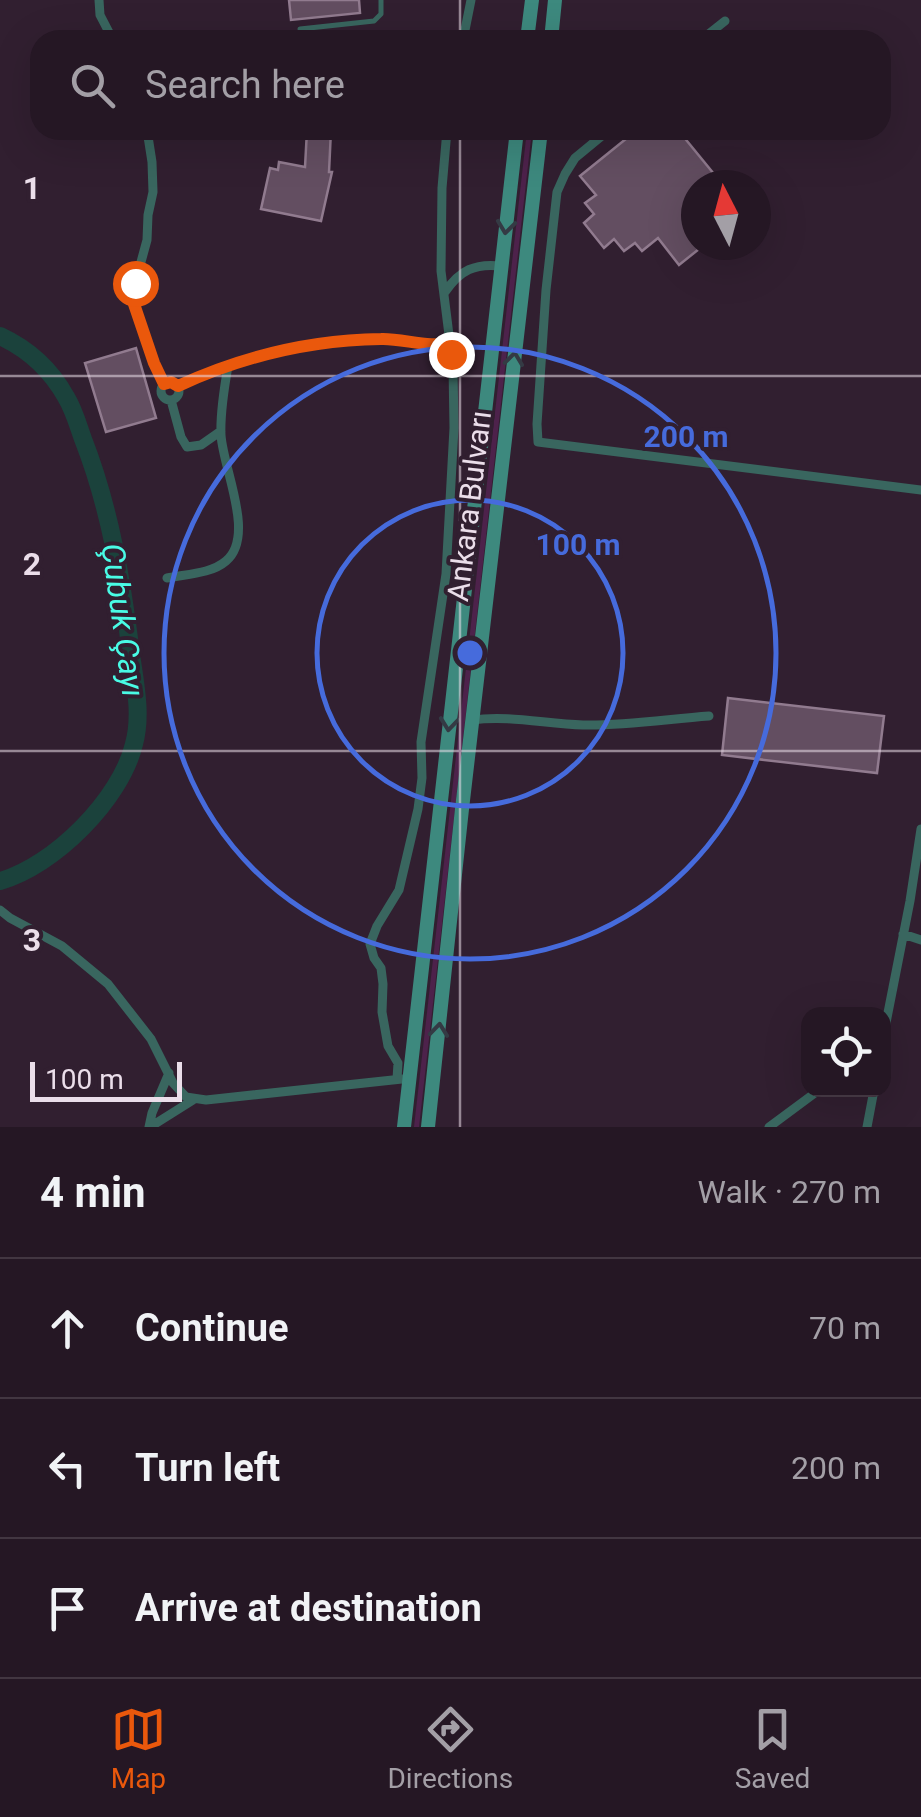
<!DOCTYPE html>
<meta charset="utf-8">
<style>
body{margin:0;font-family:Roboto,sans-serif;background:#312431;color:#f1f3f6}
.controls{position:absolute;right:30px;bottom:30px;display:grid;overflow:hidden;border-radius:20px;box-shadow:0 10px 40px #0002}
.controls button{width:90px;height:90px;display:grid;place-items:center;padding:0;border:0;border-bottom:2px solid #423641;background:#251724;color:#f1f3f6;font:50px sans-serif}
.compass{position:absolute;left:681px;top:170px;width:90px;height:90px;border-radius:50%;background:#251724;box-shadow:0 10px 40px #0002;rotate:354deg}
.scale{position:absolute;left:30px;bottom:25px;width:152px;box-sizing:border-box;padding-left:10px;border:5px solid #ebdeea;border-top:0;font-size:28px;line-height:35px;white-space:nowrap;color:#ebdeea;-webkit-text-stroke:8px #311f30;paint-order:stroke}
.stop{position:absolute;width:30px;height:30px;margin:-22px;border:8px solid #ea580c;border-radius:50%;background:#fff}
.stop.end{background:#ea580c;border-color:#fff;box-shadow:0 2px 10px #0008}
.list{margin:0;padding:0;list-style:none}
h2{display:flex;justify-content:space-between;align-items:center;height:130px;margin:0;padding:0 40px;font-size:42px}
h2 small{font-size:32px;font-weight:400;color:#a39fa6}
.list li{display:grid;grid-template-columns:65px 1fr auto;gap:30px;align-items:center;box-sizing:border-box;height:140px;padding:0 40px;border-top:2px solid #423641}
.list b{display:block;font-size:38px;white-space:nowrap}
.list em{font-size:32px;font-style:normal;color:#a39fa6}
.icon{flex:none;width:55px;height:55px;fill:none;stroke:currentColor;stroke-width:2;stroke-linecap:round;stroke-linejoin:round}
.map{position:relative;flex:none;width:921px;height:1127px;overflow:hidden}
.search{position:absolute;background:#251724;box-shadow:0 10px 40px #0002;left:30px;right:30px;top:30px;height:110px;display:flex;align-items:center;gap:25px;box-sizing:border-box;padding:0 35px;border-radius:30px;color:#a39fa6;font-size:38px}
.sheet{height:550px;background:#251724}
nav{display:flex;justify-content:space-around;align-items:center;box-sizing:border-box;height:140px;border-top:2px solid #423641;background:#251724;font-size:28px;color:#a39fa6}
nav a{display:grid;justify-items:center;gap:5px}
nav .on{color:#ea580c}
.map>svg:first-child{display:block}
.green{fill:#4d224b}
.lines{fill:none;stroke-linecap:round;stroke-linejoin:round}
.river{stroke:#1b423c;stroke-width:18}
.building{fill:#634e61;stroke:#917b8f;stroke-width:2.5}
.service{stroke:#39665f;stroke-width:5}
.minor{stroke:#39665f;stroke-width:9}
.secondary{stroke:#3d897e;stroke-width:14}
.oneway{stroke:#343a44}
.route{stroke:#ea580c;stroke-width:12}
.grid{fill:none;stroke:#ebdeea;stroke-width:2.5;stroke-opacity:0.55}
.ring{fill:none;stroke:#466bdc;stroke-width:5}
.labels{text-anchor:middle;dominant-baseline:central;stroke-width:8;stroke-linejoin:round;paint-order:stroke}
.street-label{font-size:30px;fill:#ebdeea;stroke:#311f30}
.water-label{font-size:32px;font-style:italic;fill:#49fbe5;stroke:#311f30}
.grid-label{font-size:32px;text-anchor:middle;font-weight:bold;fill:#ebdeea;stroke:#311f30;stroke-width:8;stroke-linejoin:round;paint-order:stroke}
.centre{fill:#466bdc;stroke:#311f30;stroke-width:5}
.ring-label{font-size:30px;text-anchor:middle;font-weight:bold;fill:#466bdc;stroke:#311f30;stroke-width:8;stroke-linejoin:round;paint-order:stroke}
</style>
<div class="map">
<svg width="921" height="1127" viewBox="0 0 921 1127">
<rect width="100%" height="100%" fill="#311f30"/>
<path class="green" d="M527 130H532L419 1127H414Z"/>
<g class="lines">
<path class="river" d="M0 336C28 349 51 370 66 397 74 410 78 425 83 439 110 508 122 581 131 654 135 683 142 715 134 744 121 799 54 866 0 881"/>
</g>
<path class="building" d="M289 0H359L360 13 291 20Z
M307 130H331L329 172H332L321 221 261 209 270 168 278 170 279 162 305 167Z
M637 130H678L723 185H696V245H704L679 265 658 238 642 251 635 243 624 251 614 239 604 248 584 223 594 214 585 203 596 195 580 176Z
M136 348 156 418 106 432 85 363Z
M728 698 884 716 877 773 722 755Z"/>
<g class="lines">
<path class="service" d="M300 29 374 21 381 14V0"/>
<path class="minor" d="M99 0 100 15 113 40
M463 40 471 0
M701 40 725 21
M147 130 152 162 153 192 148 215 147 240 132 295 154 363 164 384
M609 130 575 158 565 174 557 192 546 290 537 424 538 442 921 490
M445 292C460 270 475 263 501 266
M161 391a9 9 0 1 1 18 0a9 9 0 1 1-18 0Z
M178 386C243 356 310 341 381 339 402 338 432 349 450 342
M171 400 181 437 187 447 201 445 221 431
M167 578C186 574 211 574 226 561 256 536 223 469 221 435 220 413 224 389 228 366
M472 720C510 715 546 724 583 725 624 726 668 719 709 716
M0 910 10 918 62 946 108 984 151 1039 173 1083 186 1097 206 1100 402 1079
M903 934 921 940
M884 1033 910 901 921 829
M397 1079 398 1063 388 1046 382 1012 383 984 381 968 374 958 370 944 377 926 399 890 418 809 422 778 421 742 446 574 454 428 453 367 441 271 442 188 447 130
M149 1127 152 1113 169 1073
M150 1127 193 1100
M769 1127 819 1090
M867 1127 874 1090"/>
<path class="secondary" d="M527 40 532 0
M551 40 555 0
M404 1127 517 130
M428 1127 462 809 541 130"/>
</g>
<defs><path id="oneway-chevron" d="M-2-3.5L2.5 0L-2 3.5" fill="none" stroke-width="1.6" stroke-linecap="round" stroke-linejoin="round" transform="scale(2.5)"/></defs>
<g class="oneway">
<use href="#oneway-chevron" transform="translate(506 227) rotate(97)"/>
<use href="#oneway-chevron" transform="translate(514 359) rotate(-83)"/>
<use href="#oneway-chevron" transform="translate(449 724) rotate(96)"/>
<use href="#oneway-chevron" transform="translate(439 1030) rotate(-84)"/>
</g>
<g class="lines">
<path class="route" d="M135 283 132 296 134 304 154 363 164 384 171 382 178 386C243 356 310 340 381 339 402 338 432 349 450 342L451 354"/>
</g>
<path class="grid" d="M460 0V40M460 130V1127M0 376H921M0 751H921"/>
<g class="ring">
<circle cx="470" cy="653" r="153"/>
<circle cx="470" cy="653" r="306"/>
</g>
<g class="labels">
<g class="street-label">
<text transform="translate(469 506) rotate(-83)">Ankara Bulvarı</text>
</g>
<g class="water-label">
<text transform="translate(123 620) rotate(82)">Çubuk Çayı</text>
</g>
</g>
<g class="grid-label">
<text x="32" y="199">1</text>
<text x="32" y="575">2</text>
<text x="32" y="951">3</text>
</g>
<circle cx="470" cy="653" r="15" class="centre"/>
<g class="ring-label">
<text x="686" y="447">200 m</text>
<text x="578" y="555">100 m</text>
</g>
</svg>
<div class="controls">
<button><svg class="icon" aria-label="locate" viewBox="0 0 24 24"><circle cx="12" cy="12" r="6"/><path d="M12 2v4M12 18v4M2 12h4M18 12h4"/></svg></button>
</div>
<svg class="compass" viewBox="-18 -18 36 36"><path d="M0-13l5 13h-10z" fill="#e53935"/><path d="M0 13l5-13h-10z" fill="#a39fa6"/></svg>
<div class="scale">100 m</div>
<div class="stop" style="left:135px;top:283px"></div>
<div class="stop end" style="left:451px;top:354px"></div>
<div class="search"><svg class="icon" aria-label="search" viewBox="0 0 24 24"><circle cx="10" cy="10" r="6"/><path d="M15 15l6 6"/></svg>Search here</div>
</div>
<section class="sheet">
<h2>4 min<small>Walk · 270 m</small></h2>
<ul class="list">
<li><svg class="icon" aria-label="ahead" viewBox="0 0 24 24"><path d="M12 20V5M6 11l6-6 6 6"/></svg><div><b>Continue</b></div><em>70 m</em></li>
<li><svg class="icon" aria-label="left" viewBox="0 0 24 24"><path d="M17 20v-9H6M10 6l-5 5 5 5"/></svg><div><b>Turn left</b></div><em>200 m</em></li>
<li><svg class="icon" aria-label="arrive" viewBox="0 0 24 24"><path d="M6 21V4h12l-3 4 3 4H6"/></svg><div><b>Arrive at destination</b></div></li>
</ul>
</section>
<nav>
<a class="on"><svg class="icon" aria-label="map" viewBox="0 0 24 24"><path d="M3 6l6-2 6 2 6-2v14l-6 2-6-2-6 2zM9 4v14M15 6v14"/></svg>Map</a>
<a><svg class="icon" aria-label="directions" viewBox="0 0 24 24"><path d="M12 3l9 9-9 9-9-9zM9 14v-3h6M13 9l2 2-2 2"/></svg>Directions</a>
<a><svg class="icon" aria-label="saved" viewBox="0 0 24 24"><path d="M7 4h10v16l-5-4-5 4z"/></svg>Saved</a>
</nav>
